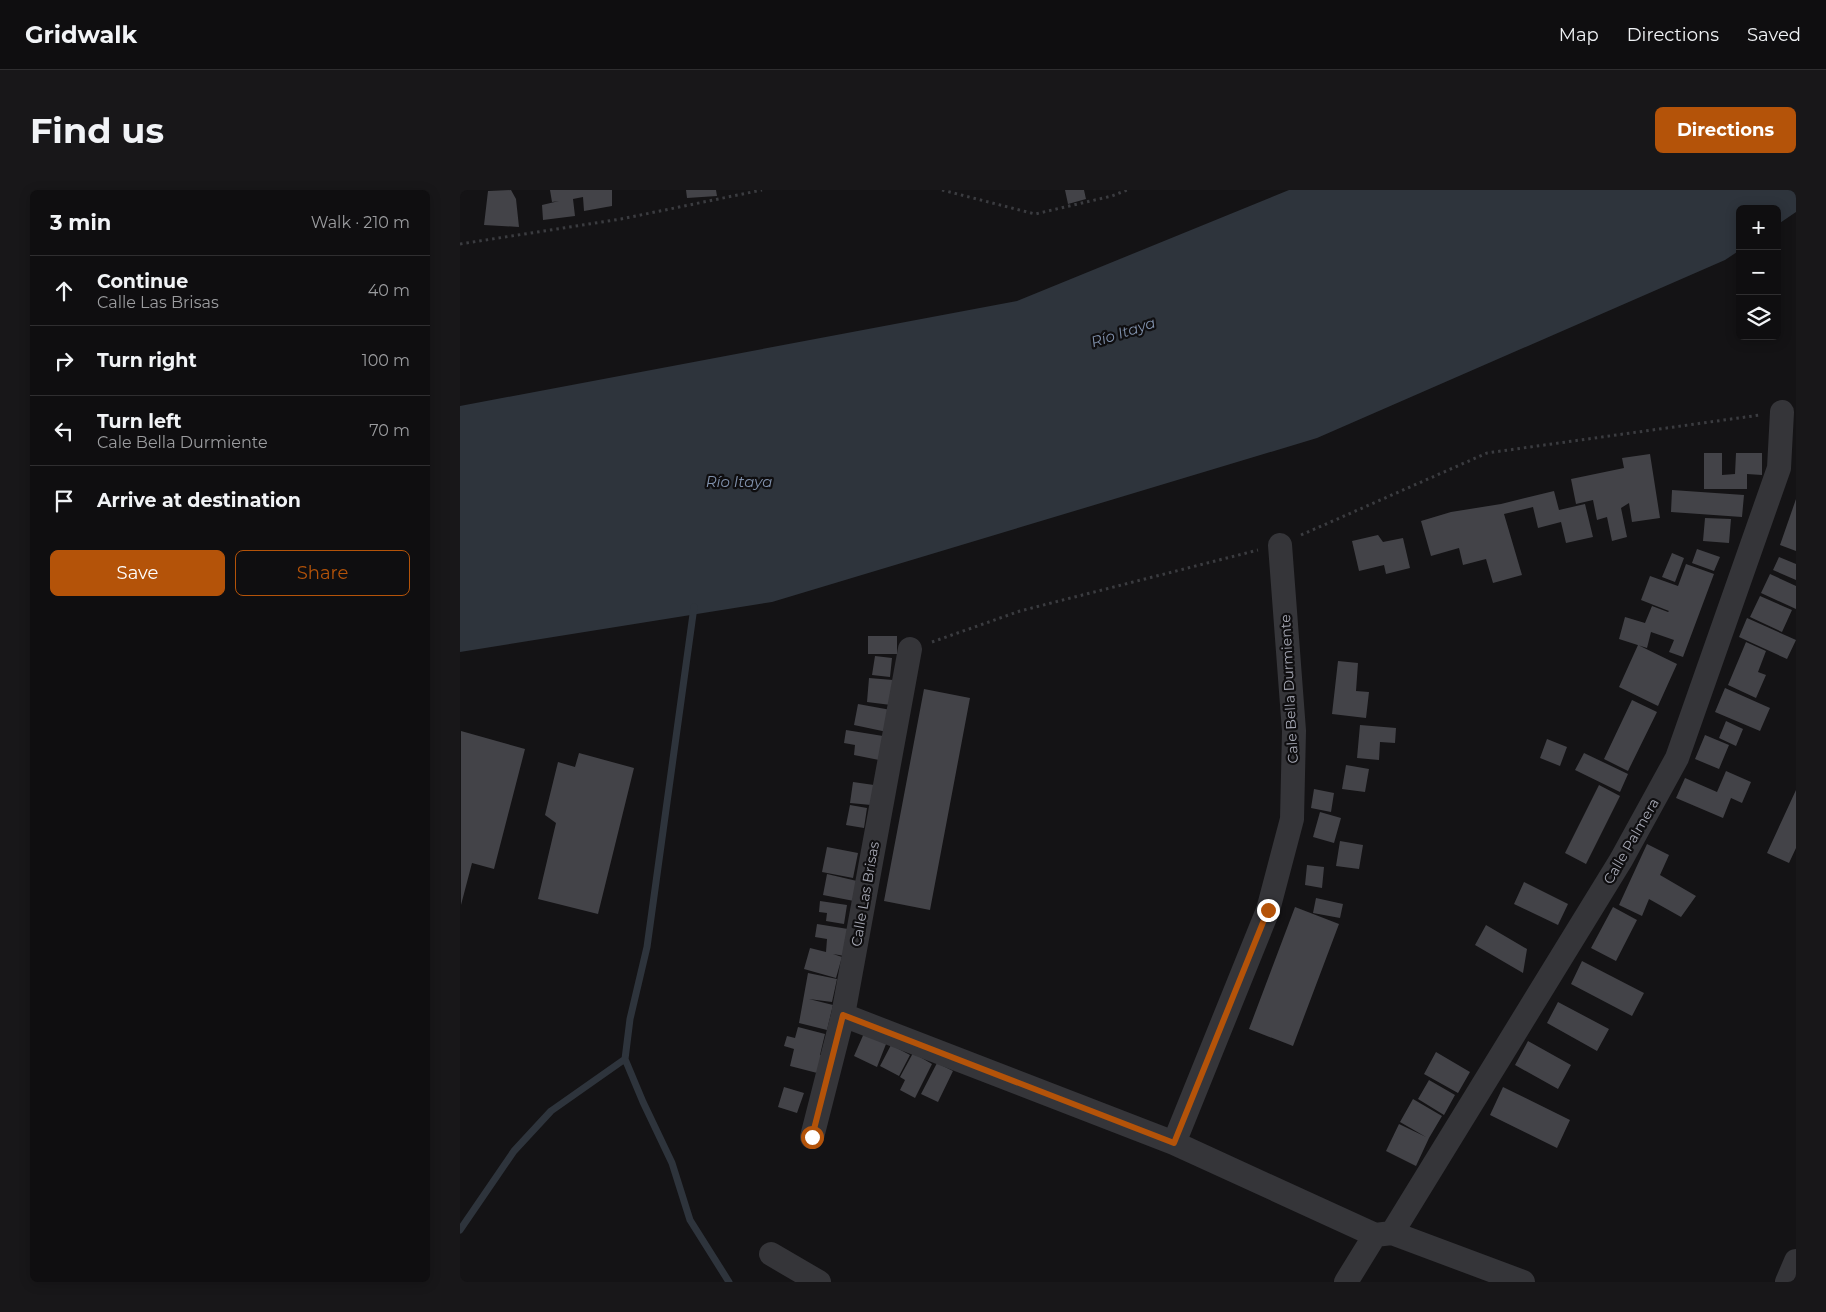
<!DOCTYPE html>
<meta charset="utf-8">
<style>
body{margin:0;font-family:Montserrat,sans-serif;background:#181719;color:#f1f3f6}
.controls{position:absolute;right:15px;top:15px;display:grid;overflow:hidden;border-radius:8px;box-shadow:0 2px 12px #0003}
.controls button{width:45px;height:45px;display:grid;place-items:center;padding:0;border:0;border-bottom:1px solid #2f2e30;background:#0f0e10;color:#f1f3f6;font:25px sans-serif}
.stop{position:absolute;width:15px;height:15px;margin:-11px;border:4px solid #b45309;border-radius:50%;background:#fff}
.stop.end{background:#b45309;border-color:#fff;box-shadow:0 1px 5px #0008}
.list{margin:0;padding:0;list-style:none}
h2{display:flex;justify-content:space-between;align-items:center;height:65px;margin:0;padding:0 20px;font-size:21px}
h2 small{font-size:16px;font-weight:400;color:#9b9c9f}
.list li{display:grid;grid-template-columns:32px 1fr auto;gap:15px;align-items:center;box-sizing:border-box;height:70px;padding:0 20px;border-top:1px solid #2f2e30}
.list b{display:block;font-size:19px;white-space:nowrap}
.list p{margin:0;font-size:16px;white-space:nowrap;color:#9b9c9f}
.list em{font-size:16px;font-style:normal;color:#9b9c9f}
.actions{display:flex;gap:10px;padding:15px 20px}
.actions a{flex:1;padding:11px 0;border:1px solid #b45309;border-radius:8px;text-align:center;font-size:18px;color:#b45309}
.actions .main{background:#b45309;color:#fff}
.icon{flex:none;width:28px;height:28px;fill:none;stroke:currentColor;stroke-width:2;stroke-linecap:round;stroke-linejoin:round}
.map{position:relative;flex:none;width:1336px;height:1092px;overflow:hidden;border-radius:8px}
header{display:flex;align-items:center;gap:30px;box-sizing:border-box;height:70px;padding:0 25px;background:#0f0e10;border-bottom:1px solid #2f2e30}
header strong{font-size:24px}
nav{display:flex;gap:28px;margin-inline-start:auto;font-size:18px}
.intro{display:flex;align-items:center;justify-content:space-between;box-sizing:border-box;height:120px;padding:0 30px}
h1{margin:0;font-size:35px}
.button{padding:12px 22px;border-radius:8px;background:#b45309;color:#fff;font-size:18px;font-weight:700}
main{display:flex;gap:30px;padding:0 30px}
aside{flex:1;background:#0f0e10;border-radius:8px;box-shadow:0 2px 12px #0003}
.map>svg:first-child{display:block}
.water{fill:#2e343c}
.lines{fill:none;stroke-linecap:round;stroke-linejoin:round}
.stream{stroke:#2e343c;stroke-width:7}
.building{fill:#434348}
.path{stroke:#3b3c40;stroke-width:3;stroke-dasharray:2.5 4;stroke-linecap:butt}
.street{stroke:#353539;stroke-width:24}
.route{stroke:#b45309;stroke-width:6}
.labels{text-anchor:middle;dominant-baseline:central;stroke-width:4.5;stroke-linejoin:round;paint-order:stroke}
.street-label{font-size:14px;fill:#a6a8b4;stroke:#0f0e10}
.water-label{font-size:15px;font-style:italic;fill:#8091ac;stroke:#0f0e10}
</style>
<header>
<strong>Gridwalk</strong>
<nav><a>Map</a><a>Directions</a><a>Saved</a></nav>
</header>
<div class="intro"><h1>Find us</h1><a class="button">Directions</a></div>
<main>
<aside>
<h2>3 min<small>Walk · 210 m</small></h2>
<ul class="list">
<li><svg class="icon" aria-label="ahead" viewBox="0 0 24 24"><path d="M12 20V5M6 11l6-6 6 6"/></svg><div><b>Continue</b><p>Calle Las Brisas</p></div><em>40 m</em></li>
<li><svg class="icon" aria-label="right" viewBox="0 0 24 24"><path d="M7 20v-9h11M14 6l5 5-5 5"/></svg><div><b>Turn right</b></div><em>100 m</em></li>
<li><svg class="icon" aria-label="left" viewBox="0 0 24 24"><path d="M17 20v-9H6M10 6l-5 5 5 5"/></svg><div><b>Turn left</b><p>Cale Bella Durmiente</p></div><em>70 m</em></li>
<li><svg class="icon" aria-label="arrive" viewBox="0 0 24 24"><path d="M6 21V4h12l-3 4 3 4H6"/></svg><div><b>Arrive at destination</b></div></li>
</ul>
<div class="actions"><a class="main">Save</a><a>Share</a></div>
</aside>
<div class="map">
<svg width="1336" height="1092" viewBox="0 0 1336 1092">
<rect width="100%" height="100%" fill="#141315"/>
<path class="water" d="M829 0H1336V22L1317 35V19H1280V60L1265 70 857 248 312 412 0 462V216L557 111Z"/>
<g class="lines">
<path class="stream" d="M234 417 187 757 170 829 165 869 183 912 212 973 230 1030 269 1092
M0 1040 54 961 91 921 165 869"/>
</g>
<path class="building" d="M51 0 56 9 59 37 24 35 28 1Z
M90 0H152V16L124 21 123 7 113 9 115 26 83 30 82 15 99 11 92 12Z
M226 0H256L257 6 227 8Z
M605 0H624L626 9 608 14Z
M1244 263H1262V285L1275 284 1276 263H1302V285L1287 284V299H1244Z
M1190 264 1200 328 1172 332 1169 313 1161 318 1167 347 1152 351 1147 327 1137 330 1133 310 1116 314 1111 289 1164 278 1162 268Z
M1212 300 1284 305 1282 327 1211 322Z
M1094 301 1099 320 1125 314 1133 347 1106 353 1101 332 1078 338 1073 317 1044 324 1062 385 1033 393 1026 369 1003 375 999 358 971 366 961 331 991 322 1041 314Z
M1336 309V361L1320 355Z
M1245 328 1271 329 1269 353 1243 351Z
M918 345 923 352 943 348 950 378 926 384 924 375 899 381 892 351Z
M1237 359 1260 367 1254 381 1232 373Z
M1212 363 1224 368 1215 392 1202 387Z
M1319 367 1336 374V390L1313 380Z
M1226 374 1254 384 1223 467 1209 462 1214 450 1191 442 1187 458 1159 449 1165 427 1185 433 1192 416 1208 422 1209 421 1181 410 1190 386 1218 396Z
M1310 384 1336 396V419L1301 403Z
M1300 406 1332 420 1322 442 1290 427Z
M1287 428 1336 450 1327 469 1279 447Z
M408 446H437V464H408Z
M1286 452 1306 461 1298 482 1306 485 1296 508 1268 495Z
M1178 455 1217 474 1198 516 1159 497Z
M415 466 432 468 430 487 412 485Z
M878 471 898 473 896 501 909 502 906 528 872 524Z
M409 488 433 490 431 515 407 512Z
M1265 498 1310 518 1300 541 1255 522Z
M464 499 510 508 470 720 424 711Z
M1172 510 1197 522 1168 581 1144 569Z
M398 514 431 520 427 542 394 535Z
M1266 531 1283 539 1276 556 1259 548Z
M900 535 936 538 935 553 920 552 919 570 897 568Z
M386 540 423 546 419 570 394 565 395 555 384 553Z
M1 541 65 559 34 679 12 673 1 715Z
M1245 545 1269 555 1259 579 1235 569Z
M1087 549 1107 557 1100 576 1080 568Z
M119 563 174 578 138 724 78 709 96 633 85 625 98 572 115 577Z
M1124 563 1168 584 1160 602 1115 580Z
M886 575 909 579 905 602 882 599Z
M1266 581 1291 592 1282 613 1271 608 1263 628 1216 608 1225 588 1257 602Z
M393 592 414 595 411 615 390 613Z
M1139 595 1160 606 1126 674 1105 663Z
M854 599 874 603 871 622 851 618Z
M1336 600V658L1329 673 1307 663Z
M390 615 407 618 404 638 386 635Z
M860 622 881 628 874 653 853 647Z
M880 651 903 655 899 679 876 676Z
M1187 654 1209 665 1200 685 1236 706 1221 727 1189 709 1182 726 1159 715Z
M367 657 398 663 393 688 362 682Z
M847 675 864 677 862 698 845 695Z
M367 684 397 691 394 711 363 705Z
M1064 692 1108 714 1098 735 1054 714Z
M856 708 883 714 880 728 853 723Z
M360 711 387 715 384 734 366 731 367 723 359 722Z
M835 717 879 734 833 856 789 839Z
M1153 717 1177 730 1156 771 1131 758Z
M357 734 388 739 385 766 373 764 382 767 376 788 344 779 350 758 366 762 367 749 355 747Z
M1026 735 1067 759 1063 783 1015 755Z
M1122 771 1184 803 1172 826 1111 794Z
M348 783 377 789 372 812 349 809 373 815 367 840 339 833Z
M1098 812 1149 839 1137 861 1087 833Z
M338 837 365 844 360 865 365 866 361 884 330 876 334 859 324 856 327 846 335 848Z
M405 841 428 849 417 877 394 866Z
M1068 851 1111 875 1098 899 1055 875Z
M431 855 450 865 439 886 420 876Z
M976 862 1010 882 998 903 964 884Z
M453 863 472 874 455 908 440 900 445 890 440 887Z
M477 873 493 881 478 912 461 904Z
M969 890 995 905 984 925 958 909Z
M324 897 344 903 337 923 318 917Z
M1043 897 1110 930 1097 958 1030 925Z
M953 909 982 926 969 948 956 976 926 961 939 934 966 947 940 932Z"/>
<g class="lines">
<path class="path" d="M482 0 575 24 652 6 667 0
M0 54 161 29 302 0
M841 345 1027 263 1300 225
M472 452 560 421 798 360"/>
<path class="street" d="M383 825 714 953 915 1045 932 1043 1063 1092
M352 947 383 825 450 459
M714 953 808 720 832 629 834 541 820 355
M932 1043 1161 670 1217 568 1319 278 1322 222
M311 1064 359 1092
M886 1092 915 1045
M1327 1092 1336 1071"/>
</g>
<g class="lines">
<path class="route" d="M352 947 383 825 714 953 808 720"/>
</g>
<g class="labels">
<g class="street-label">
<text transform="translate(829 499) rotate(-93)">Cale Bella Durmiente</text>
<text transform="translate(1171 651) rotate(-60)">Calle Palmera</text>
<text transform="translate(405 704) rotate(-80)">Calle Las Brisas</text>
</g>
<g class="water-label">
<text transform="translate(663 142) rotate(-18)">Río Itaya</text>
<text x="279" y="291">Río Itaya</text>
</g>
</g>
</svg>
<div class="controls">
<button>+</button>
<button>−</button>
<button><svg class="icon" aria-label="layers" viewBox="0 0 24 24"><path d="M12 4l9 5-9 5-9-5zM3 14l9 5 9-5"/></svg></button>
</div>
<div class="stop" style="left:352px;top:947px"></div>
<div class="stop end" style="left:808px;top:720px"></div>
</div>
</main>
